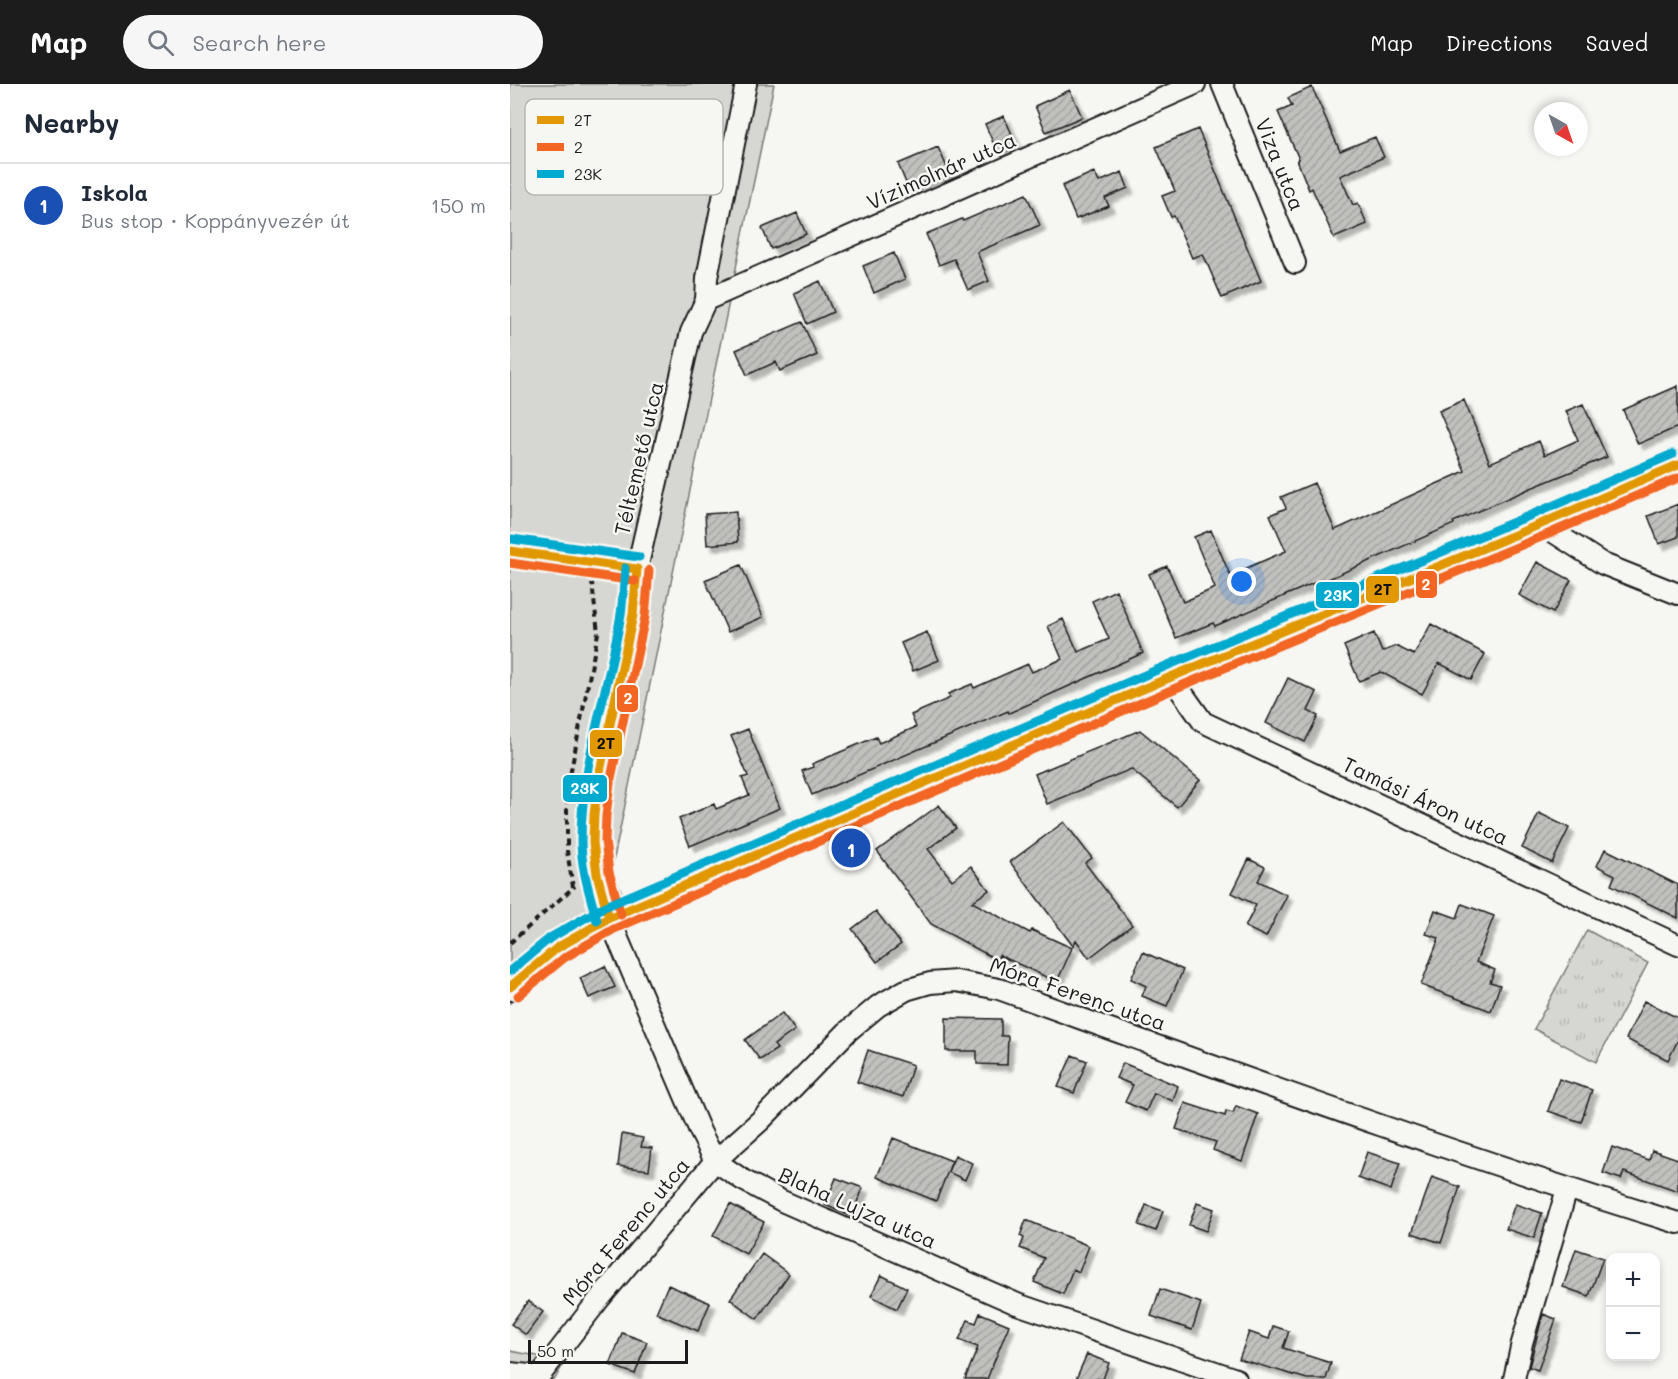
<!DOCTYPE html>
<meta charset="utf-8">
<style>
body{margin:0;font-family:Mali,sans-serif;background:#f6f6f7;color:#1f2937}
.controls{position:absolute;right:18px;bottom:18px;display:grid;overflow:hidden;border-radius:12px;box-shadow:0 3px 9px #0003}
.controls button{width:54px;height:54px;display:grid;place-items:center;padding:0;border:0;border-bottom:2px solid #e0e1e3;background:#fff;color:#1f2937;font:30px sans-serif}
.compass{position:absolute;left:1024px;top:18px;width:54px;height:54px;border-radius:50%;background:#fff;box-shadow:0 3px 9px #0003;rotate:140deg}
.scale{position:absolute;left:18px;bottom:15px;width:160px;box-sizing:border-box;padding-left:6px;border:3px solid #1c1c1c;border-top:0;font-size:16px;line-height:21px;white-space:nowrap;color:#1c1c1c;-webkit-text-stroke:4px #f6f6f2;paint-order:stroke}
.you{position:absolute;left:732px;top:498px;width:21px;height:21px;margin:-15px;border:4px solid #fff;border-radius:50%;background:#1a73e8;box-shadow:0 0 0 9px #1a73e833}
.badge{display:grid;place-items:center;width:39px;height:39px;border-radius:50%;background:#1c1c1c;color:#fff;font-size:20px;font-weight:700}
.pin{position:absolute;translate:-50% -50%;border:3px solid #fff;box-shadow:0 2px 6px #0006}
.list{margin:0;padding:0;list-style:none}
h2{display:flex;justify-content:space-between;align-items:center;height:78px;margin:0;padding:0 24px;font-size:26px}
h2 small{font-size:20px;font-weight:400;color:#747a83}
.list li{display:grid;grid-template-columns:39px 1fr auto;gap:18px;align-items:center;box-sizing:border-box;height:84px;padding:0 24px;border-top:2px solid #e0e1e3}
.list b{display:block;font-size:22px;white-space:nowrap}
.list p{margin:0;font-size:20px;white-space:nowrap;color:#747a83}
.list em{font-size:20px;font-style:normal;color:#747a83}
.icon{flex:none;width:33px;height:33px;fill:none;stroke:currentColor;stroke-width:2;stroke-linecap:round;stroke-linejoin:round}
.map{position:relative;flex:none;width:1168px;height:1295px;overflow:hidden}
header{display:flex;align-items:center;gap:36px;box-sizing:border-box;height:84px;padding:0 30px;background:#1c1c1c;color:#fff}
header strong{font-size:28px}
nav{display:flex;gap:33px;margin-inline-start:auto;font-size:21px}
.search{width:420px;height:54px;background:#f6f6f7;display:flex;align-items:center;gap:15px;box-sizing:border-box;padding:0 21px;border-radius:33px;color:#747a83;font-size:22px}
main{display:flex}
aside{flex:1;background:#fff}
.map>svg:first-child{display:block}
.grass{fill:#d6d6d2;stroke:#797977;stroke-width:1.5}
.park{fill:url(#park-tufts);stroke:#797977;stroke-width:1.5}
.building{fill:url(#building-hatch);stroke:#1c1c1c;stroke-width:1.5;filter:url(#shadow)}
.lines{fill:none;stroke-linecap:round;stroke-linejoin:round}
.minor-casing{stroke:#1c1c1c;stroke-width:24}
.tertiary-casing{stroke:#1c1c1c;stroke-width:30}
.path{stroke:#1c1c1c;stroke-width:4;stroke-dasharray:6 4.5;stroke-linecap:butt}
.minor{stroke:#f6f6f2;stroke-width:20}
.tertiary{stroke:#f6f6f2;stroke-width:26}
.bus-1-casing{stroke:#f6f6f2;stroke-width:14}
.bus-2-casing{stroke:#f6f6f2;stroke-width:14}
.bus-3-casing{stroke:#f6f6f2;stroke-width:14}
.bus-1{stroke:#e19803;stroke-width:9}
.bus-2{stroke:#f26522;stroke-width:9}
.bus-3{stroke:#00a9ce;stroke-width:9}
.labels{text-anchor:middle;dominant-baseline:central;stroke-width:5;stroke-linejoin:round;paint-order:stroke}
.street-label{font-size:21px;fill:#1c1c1c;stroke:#f6f6f2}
.key{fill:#f6f6f2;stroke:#b5b5b2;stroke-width:1.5}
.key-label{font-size:16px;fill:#1c1c1c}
.line-badge{stroke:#f6f6f2;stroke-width:2}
.badge-label{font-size:16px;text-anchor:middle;font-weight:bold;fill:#fff}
.pale-badge-label{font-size:16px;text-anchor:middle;font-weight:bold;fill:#111}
</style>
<header>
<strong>Map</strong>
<div class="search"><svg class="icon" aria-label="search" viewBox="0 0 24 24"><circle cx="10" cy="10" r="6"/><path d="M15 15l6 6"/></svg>Search here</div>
<nav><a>Map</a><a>Directions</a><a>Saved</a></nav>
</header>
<main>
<aside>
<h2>Nearby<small></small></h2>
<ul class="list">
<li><span class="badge" style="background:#1a4fb4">1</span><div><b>Iskola</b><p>Bus stop · Koppányvezér út</p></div><em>150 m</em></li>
</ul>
</aside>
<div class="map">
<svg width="1168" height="1295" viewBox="0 0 1168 1295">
<defs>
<pattern id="park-tufts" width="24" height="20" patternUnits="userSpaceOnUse" patternTransform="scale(1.5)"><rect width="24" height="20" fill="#d6d6d2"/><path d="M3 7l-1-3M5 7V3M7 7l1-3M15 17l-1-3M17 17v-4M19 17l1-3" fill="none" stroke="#b7b7b4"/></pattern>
<pattern id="building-hatch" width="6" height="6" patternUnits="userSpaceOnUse" patternTransform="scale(1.5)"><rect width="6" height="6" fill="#c0c0bd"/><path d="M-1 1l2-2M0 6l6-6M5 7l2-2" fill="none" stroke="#a4a4a2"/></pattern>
<filter id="shadow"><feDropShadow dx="5.5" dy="5.5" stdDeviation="1.5" flood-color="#0004"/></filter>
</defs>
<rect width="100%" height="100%" fill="#f6f6f2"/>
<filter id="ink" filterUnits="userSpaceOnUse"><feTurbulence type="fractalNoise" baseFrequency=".0167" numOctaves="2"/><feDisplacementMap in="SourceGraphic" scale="12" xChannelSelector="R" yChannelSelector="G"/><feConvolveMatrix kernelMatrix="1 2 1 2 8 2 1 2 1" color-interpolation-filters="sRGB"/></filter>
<g filter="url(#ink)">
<path class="grass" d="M0 0H264L102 784 126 842 46 877 0 919Z
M0 1267 55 1277 45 1295H0Z"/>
<path class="park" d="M1077 846 1138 879 1086 978 1024 945Z"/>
<path class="building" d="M802 3 830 67 865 53 874 73 830 92 843 121 848 119 857 140 824 154 802 104 799 106 787 76 789 75 768 28 782 22 778 14Z
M560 6 572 33 536 48 525 22Z
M494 32 507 62 488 70 475 40Z
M688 45 751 197 712 214 693 170 682 174 664 132 661 133 652 112 665 107 646 63Z
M428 63 439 88 399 106 388 80Z
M584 88 589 98 612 88 618 104 595 114 599 122 566 135 552 102Z
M516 110 530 141 467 168 479 197 458 206 444 175 429 181 416 150 452 135 453 137Z
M287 129 296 150 261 165 252 144Z
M384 169 395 195 364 209 353 182Z
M310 197 323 228 297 240 284 209Z
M292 238 307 271 270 287 266 278 237 291 226 266Z
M1168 302V343L1128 360 1113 326Z
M954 316 980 379 1029 357 1035 371 1068 356 1056 327 1073 320 1097 373 1021 404 943 438 944 440 814 497 813 495 705 542 703 539 666 554 639 490 657 482 673 518 705 504 684 453 701 446 720 491 776 467 760 431 776 424 771 413 804 399 825 446 955 387 929 327Z
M1168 420V453L1149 460 1138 432Z
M226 428 228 458 197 461 195 430Z
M1027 478 1061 496 1043 529 1009 511Z
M231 481 253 533 218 548 195 496Z
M606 506 633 569 499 629 498 627 302 711 292 687 303 683 302 680 366 653 369 659 406 643 401 631 440 614 438 610 462 600 464 604 518 580 522 588 552 575 538 542 553 535 568 568 599 555 582 517Z
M921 540 975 570 961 596 929 579 912 610 871 588 849 597 834 562 864 549 872 568 886 562 904 571Z
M417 548 429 576 403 587 391 559Z
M778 594 807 608 798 627 808 632 795 658 756 639Z
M238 645 270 724 180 762 169 735 204 720 206 725 239 711 232 694 238 692 221 652Z
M630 646 690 696 667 723 621 685 537 720 525 690Z
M429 721 446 744 418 765 442 796 461 782 479 806 462 818 520 849 522 846 562 864 547 898 489 871 487 876 421 840 367 767Z
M1029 729 1059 744 1042 779 1012 764Z
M554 738 582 774 575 779 622 841 579 874 566 856 563 862 500 778Z
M1095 765 1168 801V834L1101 801 1105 791 1087 782Z
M739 775 755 783 748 797 777 811 756 853 735 843 746 821 722 809Z
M952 820 984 832 966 878 985 886 980 898 990 901 981 927 911 901 929 854 916 850 925 826 947 834Z
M366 827 391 860 367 878 342 845Z
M633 868 673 886 657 922 632 912 636 902 621 895Z
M95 882 105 903 79 914 70 894Z
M1134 917 1168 934V956L1158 976 1116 955Z
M272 929 285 946 264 961 267 965 250 976 235 956Z
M436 934 491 935V952H498L497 981 467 980V967H436Z
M358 966 403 981 393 1013 347 998Z
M562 971 577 977 564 1009 548 1003Z
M613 979 668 1002 663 1017 644 1009 636 1027 615 1018 623 1001 606 994Z
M1049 995 1082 1006 1071 1038 1038 1027Z
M675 1019 715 1032 716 1027 723 1029 726 1022 748 1030 732 1077 703 1066 706 1058 666 1045Z
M112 1050 133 1054 131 1063 142 1064 139 1086 108 1082Z
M383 1054 442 1077 426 1117 367 1093Z
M1102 1063 1139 1076 1142 1066 1168 1075V1107L1114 1088 1111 1095 1093 1089Z
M857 1068 890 1079 881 1106 848 1094Z
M445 1071 462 1079 455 1096 438 1088Z
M922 1093 950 1103 931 1159 902 1149Z
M326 1094 353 1104 341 1132 315 1121Z
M687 1119 704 1125 696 1147 679 1141Z
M220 1120 254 1138 236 1170 203 1152Z
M1005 1120 1032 1129 1024 1154 996 1145Z
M636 1121 653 1127 646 1147 629 1141Z
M516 1136 579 1162 569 1188 563 1185 553 1210 524 1198 534 1174 510 1164 514 1154 510 1152Z
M1066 1165 1093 1174 1079 1212 1053 1203Z
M252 1170 279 1190 247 1235 220 1215Z
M371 1191 397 1204 387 1225 361 1212Z
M158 1201 200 1219 188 1247 146 1229Z
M650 1205 691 1219 682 1246 641 1232Z
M18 1217 33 1228 16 1251 1 1240Z
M470 1229 499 1241 477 1295H455L468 1263 449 1256 458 1236 466 1239Z
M1033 1230 1046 1235 1028 1286 1019 1283Z
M763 1242 779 1247 773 1264 821 1279 816 1295H797L729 1275 739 1248 759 1255Z
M112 1249 137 1258 125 1290 100 1281Z
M577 1270 599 1279 593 1295H566Z"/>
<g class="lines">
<g class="minor-casing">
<path id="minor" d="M236 0 197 194 196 216 181 248 127 485 123 531 88 697 83 758 87 790 99 834 190 1047 205 1077 233 1096 272 1117 507 1220 726 1295
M712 0 785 179
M196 216 685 0
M1031 440 1093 480 1168 510
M0 467 127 485
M661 593 693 638 1168 861
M0 1289 28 1292
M27 1295 90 1214 205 1077 250 1037 338 947 368 922 396 906 420 899 446 897 489 905C714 986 939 1069 1168 1139
M1004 1295 1012 1259 1057 1105"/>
</g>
<g class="tertiary-casing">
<path id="tertiary" d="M0 903 47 864 99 834 661 593 1031 440 1168 381"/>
</g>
<path class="path" d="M63 803 57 767V707L88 549 82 499
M0 859 65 802"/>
<use href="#minor" class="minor"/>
<use href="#tertiary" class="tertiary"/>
<g class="bus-1-casing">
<path id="bus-1" d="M0 467 127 485
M99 834 87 790 83 758 84 731 88 697 123 531 127 485
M0 903 47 864 99 834 661 593 1031 440 1168 381"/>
</g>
<g class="bus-2-casing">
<path id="bus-2" d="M0 479 125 497
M111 831 99 788 95 757 96 732 100 699 135 533 139 486
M8 912 54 874 104 845 666 604 1036 451 1168 394"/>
</g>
<g class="bus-3-casing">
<path id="bus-3" d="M2 455 129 473
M87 837C80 811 71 784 71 756 71 679 99 605 111 530 113 515 114 499 115 484
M0 887 40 854 94 823 656 582 1026 429 1163 370"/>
</g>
<use href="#bus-1" class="bus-1"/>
<use href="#bus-2" class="bus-2"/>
<use href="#bus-3" class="bus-3"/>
</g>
</g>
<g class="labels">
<g class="street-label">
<text transform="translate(771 80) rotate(68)">Viza utca</text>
<text transform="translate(431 86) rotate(-24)">Vízimolnár utca</text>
<text transform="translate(128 374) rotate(-77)">Téltemető utca</text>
<text transform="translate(916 716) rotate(25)">Tamási Áron utca</text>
<text transform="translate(568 909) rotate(19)">Móra Ferenc utca</text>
<text transform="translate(348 1123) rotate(24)">Blaha Lujza utca</text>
<text transform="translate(115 1147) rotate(-50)">Móra Ferenc utca</text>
</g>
</g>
<rect x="15" y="15" width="198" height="96" rx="9" class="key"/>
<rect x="27" y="32" width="27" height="8" fill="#e19803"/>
<rect x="27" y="59" width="27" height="8" fill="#f26522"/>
<rect x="27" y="86" width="27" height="8" fill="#00a9ce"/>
<g class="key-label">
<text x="64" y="42">2T</text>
<text x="64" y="69">2</text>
<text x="64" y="96">23K</text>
</g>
<g class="line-badge">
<rect x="905" y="486" width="23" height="29" rx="6" fill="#f26522"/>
<rect x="855" y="491" width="35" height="29" rx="6" fill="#e19803"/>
<rect x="805" y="497" width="45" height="28" rx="6" fill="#00a9ce"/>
<rect x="106" y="600" width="23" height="29" rx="6" fill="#f26522"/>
<rect x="79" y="645" width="34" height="29" rx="6" fill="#e19803"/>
<rect x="52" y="690" width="46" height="29" rx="6" fill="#00a9ce"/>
</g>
<g class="badge-label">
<text x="916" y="506">2</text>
<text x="828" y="517">23K</text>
<text x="118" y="620">2</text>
<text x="75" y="710">23K</text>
</g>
<g class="pale-badge-label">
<text x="873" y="511">2T</text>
<text x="96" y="665">2T</text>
</g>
</svg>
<div class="controls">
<button>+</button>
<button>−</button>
</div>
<svg class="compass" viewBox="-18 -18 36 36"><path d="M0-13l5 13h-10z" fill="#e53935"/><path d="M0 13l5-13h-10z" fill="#747a83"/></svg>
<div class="scale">50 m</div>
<div class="you"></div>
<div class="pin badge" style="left:341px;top:764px;background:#1a4fb4">1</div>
</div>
</main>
